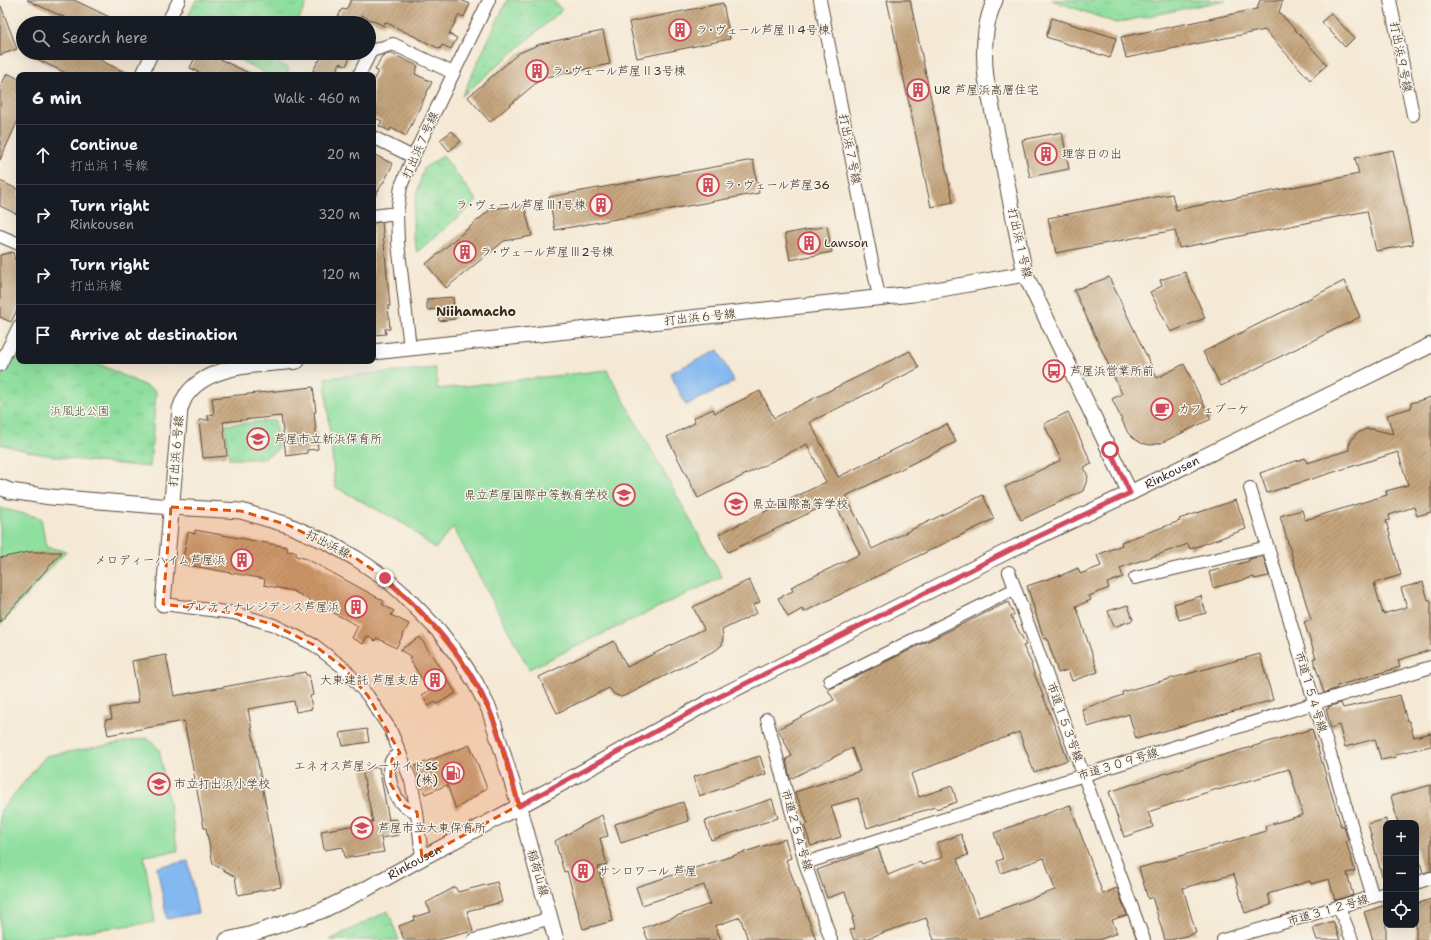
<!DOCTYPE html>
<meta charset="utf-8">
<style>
body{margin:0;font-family:"Shantell Sans","Klee One",sans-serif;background:#242831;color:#f1f3f6}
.controls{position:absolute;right:12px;bottom:12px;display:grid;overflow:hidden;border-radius:8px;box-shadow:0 4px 16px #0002}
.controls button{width:36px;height:36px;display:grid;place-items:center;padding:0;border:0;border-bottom:1px solid #363941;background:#171b24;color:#f1f3f6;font:20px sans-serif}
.stop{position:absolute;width:12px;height:12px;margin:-9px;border:3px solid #d1495b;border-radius:50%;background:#fff}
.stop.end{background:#d1495b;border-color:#fff;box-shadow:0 1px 4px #0008}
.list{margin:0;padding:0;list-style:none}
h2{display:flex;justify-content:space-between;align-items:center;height:52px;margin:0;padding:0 16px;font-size:17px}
h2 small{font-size:13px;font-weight:400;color:#9ea1a6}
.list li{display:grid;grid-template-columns:26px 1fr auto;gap:12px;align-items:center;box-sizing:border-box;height:60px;padding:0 16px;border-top:1px solid #363941}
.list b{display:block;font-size:15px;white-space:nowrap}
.list p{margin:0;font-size:13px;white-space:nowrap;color:#9ea1a6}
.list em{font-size:13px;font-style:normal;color:#9ea1a6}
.icon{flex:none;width:22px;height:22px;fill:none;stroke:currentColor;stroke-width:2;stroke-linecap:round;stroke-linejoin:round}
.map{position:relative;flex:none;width:1431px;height:940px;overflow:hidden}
.search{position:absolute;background:#171b24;box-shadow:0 4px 16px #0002;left:16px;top:16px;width:360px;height:44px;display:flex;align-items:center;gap:10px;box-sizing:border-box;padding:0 14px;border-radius:22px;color:#9ea1a6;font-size:15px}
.panel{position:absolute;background:#171b24;box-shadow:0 4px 16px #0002;left:16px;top:72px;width:360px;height:292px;border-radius:8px}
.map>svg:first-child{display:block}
.grass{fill:#8fdf9f;stroke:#65845e}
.park{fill:url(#park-tufts);stroke:#65845e}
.water{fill:#83b8f1;stroke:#5f7188}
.building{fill:url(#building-hatch)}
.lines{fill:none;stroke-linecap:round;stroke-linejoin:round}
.minor-casing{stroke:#574739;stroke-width:14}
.tertiary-casing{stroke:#574739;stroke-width:17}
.minor{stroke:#fff;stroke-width:12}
.tertiary{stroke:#fff;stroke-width:15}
.route{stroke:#d1495b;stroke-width:5}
.marked{fill:#df570d;fill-opacity:0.2;stroke:#df570d;stroke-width:3;stroke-dasharray:8 5;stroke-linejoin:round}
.labels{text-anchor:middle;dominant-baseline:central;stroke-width:3;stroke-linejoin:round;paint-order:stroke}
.poi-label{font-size:12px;fill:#3b2a1e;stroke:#f7f3e8;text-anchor:start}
.street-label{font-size:12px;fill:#3b2a1e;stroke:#f7f3e8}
.park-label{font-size:12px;fill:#50573e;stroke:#f7f3e8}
.neighbourhood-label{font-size:13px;font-weight:bold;fill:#3b2a1e;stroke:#f7f3e8}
</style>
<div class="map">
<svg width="1431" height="940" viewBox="0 0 1431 940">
<defs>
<pattern id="park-tufts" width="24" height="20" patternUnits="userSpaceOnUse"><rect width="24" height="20" fill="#8fdf9f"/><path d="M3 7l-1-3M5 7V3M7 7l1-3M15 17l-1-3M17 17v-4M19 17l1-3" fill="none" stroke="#7cc088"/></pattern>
<pattern id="building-hatch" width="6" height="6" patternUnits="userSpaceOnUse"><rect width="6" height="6" fill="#c4a47d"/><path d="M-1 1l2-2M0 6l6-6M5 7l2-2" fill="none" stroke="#a08666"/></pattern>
</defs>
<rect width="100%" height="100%" fill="#f7f3e8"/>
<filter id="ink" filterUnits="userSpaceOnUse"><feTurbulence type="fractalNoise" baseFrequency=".025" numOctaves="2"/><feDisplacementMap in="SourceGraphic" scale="8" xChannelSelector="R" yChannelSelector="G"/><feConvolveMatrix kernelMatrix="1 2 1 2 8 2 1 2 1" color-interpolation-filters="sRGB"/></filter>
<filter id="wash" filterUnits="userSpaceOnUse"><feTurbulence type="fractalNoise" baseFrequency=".012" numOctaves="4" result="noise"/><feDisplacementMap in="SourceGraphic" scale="16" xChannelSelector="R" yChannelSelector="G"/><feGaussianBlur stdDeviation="0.9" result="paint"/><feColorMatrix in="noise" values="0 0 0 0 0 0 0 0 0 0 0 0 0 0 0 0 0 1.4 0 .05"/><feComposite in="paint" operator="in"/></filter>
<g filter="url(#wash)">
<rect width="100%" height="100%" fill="#f5e9d5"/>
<path class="grass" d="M435 368 438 389 607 370 722 577 529 669 453 527 435 549 406 525 335 487 325 378Z
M0 508 41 518 46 547 66 551 0 625Z
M147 738 159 749 178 851 144 856 155 922 18 940H0V811L46 756Z"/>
<path class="park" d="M196 0H308L297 23H185Z
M507 0H553L562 10 462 96Z
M1052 0H1226L1116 23Z
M226 53H282L278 63 289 68 286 75H269Z
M443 156 477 201 417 252 413 234V213L417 193 424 168Z
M19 340V361H93L156 391 150 467C99 462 49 459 0 444V379Z
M275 420 278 449 263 459H229L225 425Z
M388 911 399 940H329Z"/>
<path class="water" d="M718 350 734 382 686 405 670 373Z
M188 861 198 913 167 919 157 867Z"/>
<g id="blocks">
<path class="building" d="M27 0H74L122 23H69L70 20Z
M351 0H461L470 4 464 17 459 15 449 34 457 38 451 49 442 45 440 49 385 22 384 26 361 15 357 23H335L342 9 346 10Z
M887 0H910L953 202 931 207Z
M1260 0H1283L1279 12 1327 65 1310 80 1265 30 1126 58 1121 37 1257 9Z
M723 3 730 39 637 58 629 22Z
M1 6 17 49 0 55V7Z
M1331 13 1354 38 1345 47 1322 22Z
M1052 18 1116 38 1110 58 1046 37Z
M603 31 610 64 542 78 490 122 468 97 519 53 540 44Z
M24 53H86L130 75H70Z
M197 53H207L253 75H205L190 68Z
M318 53H352L346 66 340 63 334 75H311L318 61 319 62 322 55Z
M390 53 418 66 415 74 432 82 406 136 391 128 390 131 379 126 382 121 373 117V81L378 71 375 70 382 56Z
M7 73 19 79V118L0 160V88Z
M452 131 461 141 449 151 440 140Z
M1062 132 1069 169 1030 177 1022 140Z
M1393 150 1413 244 1376 251 1367 211 1179 248 1175 230 1056 253 1048 218 1172 194 1176 210 1359 174 1355 158Z
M373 154 393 164 384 182H383L373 200Z
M753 160 759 193 555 230 549 197Z
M0 181 19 190V215L0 206Z
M524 205 532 236 504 241 446 288 426 264 491 209Z
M382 222 390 306H388L390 329H385L386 334 373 335V223Z
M827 226 832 252 790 260 785 234Z
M13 252 15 260 19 259V306L11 322 0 317V255Z
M1185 272 1205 318 1171 332 1150 292 1162 286 1160 280Z
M1109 277 1157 378 1184 364 1211 419 1161 443 1151 445 1141 443 1133 438 1128 433 1112 399 1122 394 1074 290Z
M1344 281 1360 317 1221 386 1203 352Z
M453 297 455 319 439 321 438 309 427 310V299Z
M910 351 919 368 810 422 838 477 947 424 956 442 846 496 872 549 983 495 994 519 804 612 802 609 788 617 778 598 793 591 791 587 860 554 834 501 728 552 719 534 826 482 807 444 698 498 667 437 695 423 693 418 713 409 715 413 760 391 774 418Z
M313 387 316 412H314L318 449 307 450V453L286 456 281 416 223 422 227 456 203 458 199 420H209L208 415 214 414 212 398Z
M1431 397V512L1417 516 1414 507 1389 515 1390 520 1386 521 1401 575 1374 583 1383 614 1407 607 1401 588 1423 582 1428 600H1431V650L1398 660 1400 667 1337 686V688L1324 693 1313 658H1316L1304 622 1311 620 1280 516 1302 510 1305 520 1387 495 1386 491 1408 485 1398 452 1267 493 1260 473 1305 458 1307 463 1349 450V444L1356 434 1366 429H1372L1393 434 1387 415 1411 408V403Z
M1068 412 1092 464 1084 467 1088 477 1083 491 1021 520 1005 487 1061 460 1044 424Z
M1236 500 1246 529 1190 549 1188 544 1120 568 1123 577 1107 583 1109 588 1089 596 1091 600 1076 606 1098 672 1072 681 1068 670 1058 673 1047 638 1044 639 1027 586 1060 575V576L1078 568 1080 574 1101 566 1097 555 1122 545 1121 542 1180 521 1179 519Z
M195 530 288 547 287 551 296 552V556L307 559 384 601 382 604 394 611 391 615 409 624 396 648 377 638 375 641 367 636 363 644 352 638 358 626 293 591 264 585 265 579 182 564 188 532 195 534Z
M29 552H62L0 622V558Z
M1263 556 1269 576 1254 579V577L1213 588 1209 572 1249 561V559Z
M749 580 760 602 753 605 757 613 722 630 723 638 722 645 716 650 629 694 621 697 614 694 609 688 557 713 539 677 614 641 627 667 704 629 693 607Z
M1201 596 1206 613 1179 620 1174 604Z
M1008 602 1014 615 1011 616 1026 645 1023 646 1032 664 1031 665 1068 760 1034 772 1019 732 911 774 919 797 952 786 957 802 936 809 935 807 867 828 858 798 831 806 841 837 811 846 804 825 808 824 795 792 860 771 852 748 790 779 786 759 792 756 778 729 834 700 828 690Z
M1128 605 1133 620 1114 627 1108 611Z
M420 637 456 693 437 704 435 702 429 706 422 695 429 691 409 658 412 657 400 650Z
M1260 654 1273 700 1136 739 1129 714 1088 727 1082 709 1123 695 1122 692Z
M166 655 174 696 305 672 306 675H309L313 695 310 696 312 709 296 712 294 701 248 709 281 887 238 895 235 877 213 864 206 828H204L184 721 108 735 105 720 112 719 110 708 139 702 132 661Z
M1400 695 1407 721H1409L1414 737 1431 733V746L1396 754V757L1381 760 1375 739 1345 747 1339 725 1331 728 1326 709H1329L1328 707 1341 703 1343 708Z
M367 729 369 742 343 746 340 733Z
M1312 729 1341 826H1344L1348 840 1346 841 1355 871 1347 873 1353 895 1335 900 1329 879 1311 884 1310 881 1268 894 1271 905 1245 913 1234 874 1183 888 1196 933 1171 940H1165L1152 897 1148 899 1139 868 1266 831 1265 826 1303 815 1289 769 1218 790 1217 789 1148 812 1153 827 1124 837 1109 792 1200 762Z
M470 745 487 788 456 809 447 785 425 794 415 766Z
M760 756 766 774 699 796 693 777Z
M379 767 389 820 397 819 399 835 381 838 384 852 345 858 343 847 324 850 321 831 373 822 362 770Z
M1431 785V871L1423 873 1416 847V823H1398L1391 796Z
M772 799 778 818 711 840 705 821Z
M683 802 689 821 621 843 615 824Z
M1070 805 1103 894 1117 888 1127 915 1112 920 1117 933 1099 940H934L926 918 862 940H854L850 930 855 929 852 917H854L845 892 827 898 817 870 878 848 888 875 920 862 922 865 943 857 937 843 961 834 968 855 957 859 979 917 1055 890 1044 858 1001 873 997 861 1003 859 994 833Z
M602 815 608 836 600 838 607 865 598 867 613 921 583 929 567 871 564 872 555 841Z
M1386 819V875L1382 876 1368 824Z
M785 839 791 858 786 860 816 940H748L740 917 715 926 721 940H648L643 928 710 904 704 885 642 905 636 887Z
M497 882 502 902 467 911 473 931 437 940H404L399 926 415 920 414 917 431 912 426 903 455 887 458 892Z
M1431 899V940H1416V904Z
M1386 905V940H1373L1364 912Z
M1333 921 1340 940H1317L1313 928Z"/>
</g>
</g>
<g filter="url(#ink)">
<use href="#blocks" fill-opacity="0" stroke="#574739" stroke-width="1"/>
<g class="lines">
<g class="minor-casing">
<path id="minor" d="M820 0 879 297
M1390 0 1413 115
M167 23 179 0
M142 75 152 53
M359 75 371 51 393 44 453 73
M373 137 413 157
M373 216 397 213
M0 236 19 244
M410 348 398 243 397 213 401 186 413 157 489 0
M0 365 19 326
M1250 488 1373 897
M1009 572 1144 940
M1135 578 1268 547
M163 604 234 613 274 625 314 645 344 668 368 696 390 729 400 753 411 781 417 812 422 858
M830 681 1015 589
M767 719 805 863 831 940
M400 753C398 754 395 756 393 758 384 769 393 797 403 805 406 808 412 810 417 812
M805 863 1084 775 1431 667
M1416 883 1431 878
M1339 907 1352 940
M474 940 551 918
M1223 940 1386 893"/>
</g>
<g class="tertiary-casing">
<g id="tertiary">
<path d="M995 0C983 25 983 52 986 78L1025 274 1130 493"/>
<path d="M373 352 913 294 1025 274"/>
<path d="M0 487 10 491 51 497 171 507 241 511 288 525 329 543 357 559 385 578 403 594 439 631 458 656 475 682 489 709 519 805 556 940"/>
<path d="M163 604 180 409C182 404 184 397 188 393 212 363 263 365 297 361"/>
<path id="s1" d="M227 940 249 935 321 911 366 889 422 858 557 786 711 701 1016 547 1130 493 1431 345"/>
</g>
</g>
<use href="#minor" class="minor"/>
<use href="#tertiary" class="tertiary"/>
</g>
</g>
<g class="lines" filter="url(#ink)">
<path class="route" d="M385 578C427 615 466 657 489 709 502 739 510 774 519 806L711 701 1016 547 1130 493 1110 450"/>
</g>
<path class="marked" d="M171 507 241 511 288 525 357 559 385 578 439 631 458 656 489 709 519 805 422 858 417 812 403 805 390 783 392 759 400 753 368 696 344 668 314 645 274 625 234 613 163 604Z"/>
<defs>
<g id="building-ring" transform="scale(1.15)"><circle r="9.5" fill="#f7f3e8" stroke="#d1495b" stroke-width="1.5"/><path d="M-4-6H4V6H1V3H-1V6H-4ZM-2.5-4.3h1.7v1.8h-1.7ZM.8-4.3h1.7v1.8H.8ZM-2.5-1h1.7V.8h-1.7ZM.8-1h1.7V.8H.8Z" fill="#d1495b"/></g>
<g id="bus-ring" transform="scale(1.15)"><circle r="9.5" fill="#f7f3e8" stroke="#d1495b" stroke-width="1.5"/><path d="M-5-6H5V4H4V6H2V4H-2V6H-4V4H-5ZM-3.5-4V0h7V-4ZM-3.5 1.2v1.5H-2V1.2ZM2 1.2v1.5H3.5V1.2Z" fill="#d1495b"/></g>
<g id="cafe-ring" transform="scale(1.15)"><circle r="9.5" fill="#f7f3e8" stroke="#d1495b" stroke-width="1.5"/><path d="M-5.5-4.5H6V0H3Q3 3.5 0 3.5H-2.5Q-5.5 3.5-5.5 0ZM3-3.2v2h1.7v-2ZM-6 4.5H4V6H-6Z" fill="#d1495b"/></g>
<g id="school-ring" transform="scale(1.15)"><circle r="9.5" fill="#f7f3e8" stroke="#d1495b" stroke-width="1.5"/><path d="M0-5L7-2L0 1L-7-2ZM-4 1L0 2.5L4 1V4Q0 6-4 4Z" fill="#d1495b"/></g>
<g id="fuel-ring" transform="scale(1.15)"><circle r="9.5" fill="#f7f3e8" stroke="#d1495b" stroke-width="1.5"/><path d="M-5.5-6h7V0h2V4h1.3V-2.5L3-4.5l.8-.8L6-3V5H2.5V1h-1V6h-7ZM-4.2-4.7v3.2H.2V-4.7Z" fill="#d1495b"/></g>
</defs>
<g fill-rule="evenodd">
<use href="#building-ring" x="680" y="30"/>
<use href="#building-ring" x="537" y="71"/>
<use href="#building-ring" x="918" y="90"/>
<use href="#building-ring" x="1046" y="154"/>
<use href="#building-ring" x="708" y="185"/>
<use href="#building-ring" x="601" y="205"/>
<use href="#building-ring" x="809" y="243"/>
<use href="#building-ring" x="465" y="252"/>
<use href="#bus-ring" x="1054" y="371"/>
<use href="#cafe-ring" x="1162" y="409"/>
<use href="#school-ring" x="258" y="439"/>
<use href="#school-ring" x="624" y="495"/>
<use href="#school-ring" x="736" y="504"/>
<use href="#building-ring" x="242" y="560"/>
<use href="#building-ring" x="356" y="607"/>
<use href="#building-ring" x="435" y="680"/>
<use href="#fuel-ring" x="453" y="773"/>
<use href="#school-ring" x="159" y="784"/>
<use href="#school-ring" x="362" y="828"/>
<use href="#building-ring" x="583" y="871"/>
</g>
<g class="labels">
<g class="poi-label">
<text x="696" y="30">ラ･ヴェール芦屋Ⅱ4号棟</text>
<text x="552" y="71">ラ･ヴェール芦屋Ⅱ3号棟</text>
<text x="934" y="90">UR 芦屋浜高層住宅</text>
<text x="1062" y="154">理容日の出</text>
<text x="724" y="185">ラ･ヴェール芦屋36</text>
<text x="586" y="205" text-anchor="end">ラ･ヴェール芦屋Ⅲ1号棟</text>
<text x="824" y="243">Lawson</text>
<text x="480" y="252">ラ･ヴェール芦屋Ⅲ2号棟</text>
<text x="1070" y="371">芦屋浜営業所前</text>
<text x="1178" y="409">カフェブーケ</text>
<text x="274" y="439">芦屋市立新浜保育所</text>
<text x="608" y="495" text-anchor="end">県立芦屋国際中等教育学校</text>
<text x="752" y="504">県立国際高等学校</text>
<text x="226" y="560" text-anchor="end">メロディーハイム芦屋浜</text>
<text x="340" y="607" text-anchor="end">プレティナレジデンス芦屋浜</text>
<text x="420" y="680" text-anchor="end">大東建託 芦屋支店</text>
<text x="438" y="766" text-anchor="end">エネオス芦屋シーサイドSS<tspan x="438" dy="14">(株)</tspan></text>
<text x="174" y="784">市立打出浜小学校</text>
<text x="378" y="828">芦屋市立大東保育所</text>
<text x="598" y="871">サンロワール 芦屋</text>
</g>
<g class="street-label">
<text transform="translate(1401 57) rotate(79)">打出浜９号線</text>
<text transform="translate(420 145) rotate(-66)">打出浜７号線</text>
<text transform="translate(850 149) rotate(79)">打出浜７号線</text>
<text transform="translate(1020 243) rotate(77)">打出浜１号線</text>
<text transform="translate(700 317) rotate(-6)">打出浜６号線</text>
<text transform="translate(176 451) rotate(-85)">打出浜６号線</text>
<text stroke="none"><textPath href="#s1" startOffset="1056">Rinkousen</textPath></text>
<text transform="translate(328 544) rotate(27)">打出浜線</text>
<text transform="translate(1311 692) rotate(73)">市道１５４号線</text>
<text transform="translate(1065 722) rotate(70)">市道１５３号線</text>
<text transform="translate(1118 764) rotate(-17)">市道３０９号線</text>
<text transform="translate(797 830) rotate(74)">市道２５４号線</text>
<text stroke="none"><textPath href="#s1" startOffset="204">Rinkousen</textPath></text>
<text transform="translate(538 873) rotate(74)">稲荷山線</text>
<text transform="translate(1328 910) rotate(-16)">市道３１２号線</text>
</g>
<g class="park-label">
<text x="80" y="411">浜風北公園</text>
</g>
<g class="neighbourhood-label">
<text x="476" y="311">Niihamacho</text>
</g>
</g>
</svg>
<div class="controls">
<button>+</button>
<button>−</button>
<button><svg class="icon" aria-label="locate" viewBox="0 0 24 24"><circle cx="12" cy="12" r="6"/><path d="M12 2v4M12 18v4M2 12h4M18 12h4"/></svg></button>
</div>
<div class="stop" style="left:1110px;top:450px"></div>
<div class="stop end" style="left:385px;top:578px"></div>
<div class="search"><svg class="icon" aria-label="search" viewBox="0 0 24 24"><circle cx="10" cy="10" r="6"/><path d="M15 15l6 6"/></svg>Search here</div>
<section class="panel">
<h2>6 min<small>Walk · 460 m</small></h2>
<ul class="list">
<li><svg class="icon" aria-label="ahead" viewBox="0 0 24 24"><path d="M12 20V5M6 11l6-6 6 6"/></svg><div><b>Continue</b><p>打出浜１号線</p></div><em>20 m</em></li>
<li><svg class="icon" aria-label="right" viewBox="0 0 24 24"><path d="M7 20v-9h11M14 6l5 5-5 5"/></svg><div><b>Turn right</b><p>Rinkousen</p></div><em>320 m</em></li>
<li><svg class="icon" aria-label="right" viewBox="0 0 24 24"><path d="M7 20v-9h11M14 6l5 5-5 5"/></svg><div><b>Turn right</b><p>打出浜線</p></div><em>120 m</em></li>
<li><svg class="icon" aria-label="arrive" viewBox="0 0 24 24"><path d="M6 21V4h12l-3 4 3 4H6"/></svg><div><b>Arrive at destination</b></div></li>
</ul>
</section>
</div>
